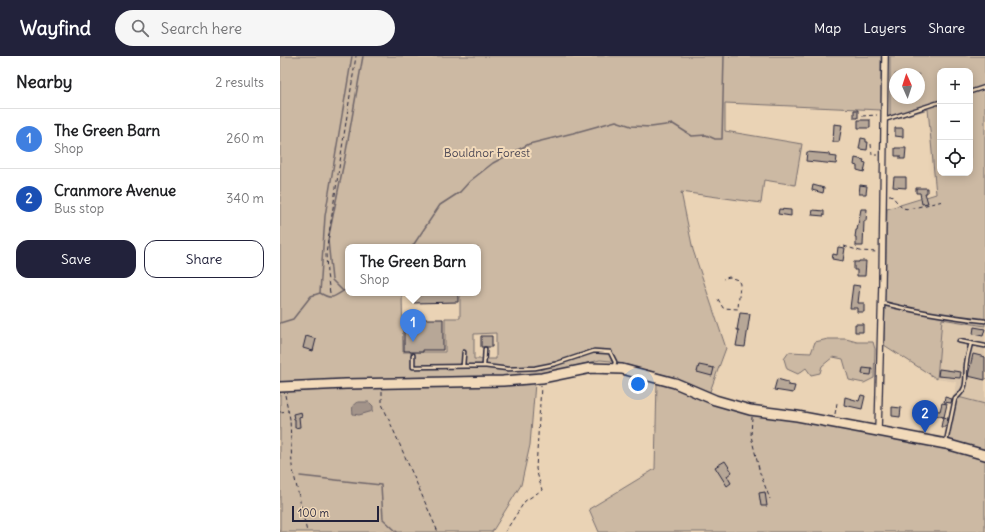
<!DOCTYPE html>
<meta charset="utf-8">
<style>
body{margin:0;font-family:Delius,sans-serif;background:#f6f6f6;color:#202124}
.controls{position:absolute;right:12px;top:12px;display:grid;overflow:hidden;border-radius:8px;box-shadow:0 2px 10px #0003}
.controls button{width:36px;height:36px;display:grid;place-items:center;padding:0;border:0;border-bottom:1px solid #e0e0e0;background:#fff;color:#202124;font:20px sans-serif}
.compass{position:absolute;left:609px;top:12px;width:36px;height:36px;border-radius:50%;background:#fff;box-shadow:0 2px 10px #0003;rotate:357deg}
.scale{position:absolute;left:12px;bottom:10px;width:87px;box-sizing:border-box;padding-left:4px;border:2px solid #22223b;border-top:0;font-size:11px;line-height:14px;white-space:nowrap;color:#22223b;-webkit-text-stroke:3px #f2daba;paint-order:stroke}
.you{position:absolute;left:358px;top:328px;width:14px;height:14px;margin:-10px;border:3px solid #fff;border-radius:50%;background:#1a73e8;box-shadow:0 0 0 6px #1a73e833}
.badge{display:grid;place-items:center;width:26px;height:26px;border-radius:50%;background:#22223b;color:#fff;font-size:13px;font-weight:700}
.pin{position:absolute;translate:-50% -33px;filter:drop-shadow(0 1px 2px #0008)}
.pin::after{content:'';position:absolute;top:21px;width:14px;height:12px;background:inherit;clip-path:polygon(0 0,100% 0,50% 100%)}
.popup{position:absolute;left:65px;top:188px;width:136px;height:52px;box-sizing:border-box;display:grid;place-content:center;border-radius:8px;background:#fff;filter:drop-shadow(0 1px 3px #0005);font-size:13px;white-space:nowrap;color:#757577}
.popup b{font-size:15px;color:#202124}
.popup::after{content:'';position:absolute;left:50%;top:100%;margin-left:-8px;border:8px solid transparent;border-top-color:#fff}
.list{margin:0;padding:0;list-style:none}
h2{display:flex;justify-content:space-between;align-items:center;height:52px;margin:0;padding:0 16px;font-size:17px}
h2 small{font-size:13px;font-weight:400;color:#757577}
.list li{display:grid;grid-template-columns:26px 1fr auto;gap:12px;align-items:center;box-sizing:border-box;height:60px;padding:0 16px;border-top:1px solid #e0e0e0}
.list b{display:block;font-size:15px;white-space:nowrap}
.list p{margin:0;font-size:13px;white-space:nowrap;color:#757577}
.list em{font-size:13px;font-style:normal;color:#757577}
.actions{display:flex;gap:8px;padding:12px 16px}
.actions a{flex:1;padding:9px 0;border:1px solid #22223b;border-radius:12px;text-align:center;font-size:14px;color:#22223b}
.actions .main{background:#22223b;color:#fff}
.icon{flex:none;width:22px;height:22px;fill:none;stroke:currentColor;stroke-width:2;stroke-linecap:round;stroke-linejoin:round}
.map{position:relative;flex:none;width:705px;height:476px;overflow:hidden}
header{display:flex;align-items:center;gap:24px;box-sizing:border-box;height:56px;padding:0 20px;background:#22223b;color:#fff}
header strong{font-size:19px}
nav{display:flex;gap:22px;margin-inline-start:auto;font-size:14px}
.search{width:280px;height:36px;background:#f6f6f6;display:flex;align-items:center;gap:10px;box-sizing:border-box;padding:0 14px;border-radius:22px;color:#757577;font-size:15px}
main{display:flex}
aside{flex:1;background:#fff}
.map>svg:first-child{display:block}
.built{fill:#dbc6ac}
.green{fill:#ccb9a3;stroke:#776e6f;fill-rule:evenodd}
.water{fill:#a3948a;stroke:#6f666a}
.lines{fill:none;stroke-linecap:round;stroke-linejoin:round}
.stream{stroke:#6f666a;stroke-width:1.5}
.building{fill:#b7a797;stroke:#22223b}
.service-casing{stroke:#22223b;stroke-width:5.5}
.minor-casing{stroke:#22223b;stroke-width:8}
.primary-casing{stroke:#22223b;stroke-width:12}
.path{stroke:#22223b;stroke-width:1;stroke-dasharray:4 3;stroke-linecap:butt}
.service{stroke:#f2daba;stroke-width:2.5}
.minor{stroke:#f2daba;stroke-width:5.5}
.primary{stroke:#f2daba;stroke-width:9}
.labels{text-anchor:middle;dominant-baseline:central;stroke-width:4;stroke-linejoin:round;paint-order:stroke}
.park-label{font-size:12px;fill:#4c4855;stroke:#f2daba}
</style>
<header>
<strong>Wayfind</strong>
<div class="search"><svg class="icon" aria-label="search" viewBox="0 0 24 24"><circle cx="10" cy="10" r="6"/><path d="M15 15l6 6"/></svg>Search here</div>
<nav><a>Map</a><a>Layers</a><a>Share</a></nav>
</header>
<main>
<aside>
<h2>Nearby<small>2 results</small></h2>
<ul class="list">
<li><span class="badge" style="background:#3f7fe0">1</span><div><b>The Green Barn</b><p>Shop</p></div><em>260 m</em></li>
<li><span class="badge" style="background:#1a4fb4">2</span><div><b>Cranmore Avenue</b><p>Bus stop</p></div><em>340 m</em></li>
</ul>
<div class="actions"><a class="main">Save</a><a>Share</a></div>
</aside>
<div class="map">
<svg width="705" height="476" viewBox="0 0 705 476">
<rect width="100%" height="100%" fill="#ead3b5"/>
<filter id="ink" filterUnits="userSpaceOnUse"><feTurbulence type="fractalNoise" baseFrequency=".025" numOctaves="2"/><feDisplacementMap in="SourceGraphic" scale="8" xChannelSelector="R" yChannelSelector="G"/><feConvolveMatrix kernelMatrix="1 2 1 2 8 2 1 2 1" color-interpolation-filters="sRGB"/></filter>
<g filter="url(#ink)">
<path class="built" d="M662 263 705 270V348L674 340 676 326 657 323Z"/>
<path class="green" d="M0 0H601V54L445 47V75L522 88 515 129 484 124 481 147 401 136 413 194 446 292 429 338 396 322 331 305 320 304 266 317 223 321 25 325 0 327ZM68 191H198V237H180V262H165V296H123L122 237H68ZM216 277V303H194V278Z
M610 0H705V270L662 263 657 323 604 289 607 153 656 138 648 53 610 64ZM660 15H690V117H660ZM615 18H639V42H615Z
M548 283H566L577 286H593L595 293 594 322 584 327 569 324 563 303 553 301 542 310 540 317 531 319 526 312 518 318 507 313 504 303 509 296 531 297 535 286Z
M377 326 518 364 664 392 705 402V476H319L309 453 375 413Z
M255 327 250 389 241 429 212 476H0V334C85 331 170 331 255 327Z
M674 340 705 348V396L665 384Z"/>
<path class="water" d="M78 346H89L93 350V355L79 359 73 358C72 352 72 348 78 346Z"/>
<g class="lines">
<path class="stream" d="M132 191 160 149 180 136 190 125 213 107 249 88 293 77 336 65 351 70 371 71 393 68 412 80 426 79 435 83H442L444 0
M63 235 52 224 48 184 65 101 83 0
M40 237 45 160 72 0
M40 237C55 246 54 238 68 233
M0 267 13 263 31 240 40 237
M20 420 101 429 103 463 117 476"/>
</g>
<path class="building" d="M574 54H578V62H574Z
M578 64H590V72H578Z
M554 68 562 69 559 86H553Z
M615 72H623V81L615 80Z
M581 82 586 83V86H588L587 94 579 93Z
M615 92H626L625 103H620V100H615Z
M527 96 550 98 549 100 557 101 556 108 526 105Z
M575 102 584 104 583 106 586 107 584 116 577 114V110L574 109Z
M614 121H626V132L613 131Z
M533 129 544 132 543 137 532 134Z
M580 129 587 130 586 138H579Z
M636 132H647V137H645L648 147 642 148 640 137H636Z
M499 153 511 154V160L498 158Z
M581 153H587L586 165H584L583 190H576V181H575L576 174H577Z
M533 154 544 155V160L532 159Z
M558 191 565 192 563 205 552 203 553 198 557 199Z
M579 205H586L585 220H577V214H574V206H579Z
M573 229 580 230 578 247H584V256H577V252H570Z
M133 237H178V246L133 247Z
M460 257 470 258 465 291 456 290 459 274H457Z
M124 263H163V294H143V296H130V295H124Z
M575 268H583V276H575Z
M694 271 705 273 703 280 693 278Z
M26 280 36 283 33 295 23 292Z
M201 280H212V291H201Z
M693 298 705 301V324L688 320Z
M419 309 434 312 432 320 417 316Z
M583 312 592 313 591 319 582 318Z
M659 313 681 316 680 322 658 320Z
M497 323 508 326V329L515 330 513 337 494 334Z
M581 339 585 340 582 353 564 349 565 341 579 345Z
M665 341 672 343 671 347 664 346Z
M662 347 667 348 664 361 649 358 650 354 660 355Z
M612 351 621 352 620 361 612 360Z
M21 356 22 360 19 361 20 371 15 372V363H14L13 358Z
M640 358 648 359 647 366 639 365Z
M663 361 668 362 666 371H661Z
M445 405 452 416 447 420 451 427 447 430 435 411Z
M485 436 487 450H481L479 437Z"/>
<g class="lines">
<g class="service-casing">
<path id="service" d="M690 36 705 31
M604 64 660 46
M602 247C636 256 670 261 705 265
M679 285 705 290
M133 299V311L204 310 228 313 255 312 275 308 314 295 330 296 335 306 334 310
M183 310 184 296
M204 310 205 293
M666 386 675 343C688 332 685 327 686 312 686 304 689 295 691 287"/>
</g>
<g class="minor-casing">
<path id="minor" d="M598 375 602 228 605 0"/>
</g>
<g class="primary-casing">
<path id="primary" d="M0 331 66 328 223 325 262 322 311 312 342 313 395 327 435 344 470 354 517 360 598 375 666 388 705 399"/>
</g>
<path class="path" d="M582 60 597 59
M591 88 592 99H597
M609 139H611L622 152 629 153 663 145
M564 190 580 195 597 196
M50 237 47 218 46 198 76 0
M438 243 443 252 458 253 460 228 458 224 449 221 443 223
M102 335V348L158 476
M5 339 10 363 12 410 27 476
M0 356 8 355
M555 358 557 347
M472 361 471 380 480 417 490 443
M225 476 245 445 262 434 256 413 261 330"/>
<use href="#service" class="service"/>
<use href="#minor" class="minor"/>
<use href="#primary" class="primary"/>
</g>
</g>
<g class="labels">
<g class="park-label">
<text x="207" y="96">Bouldnor Forest</text>
</g>
</g>
</svg>
<div class="controls">
<button>+</button>
<button>−</button>
<button><svg class="icon" aria-label="locate" viewBox="0 0 24 24"><circle cx="12" cy="12" r="6"/><path d="M12 2v4M12 18v4M2 12h4M18 12h4"/></svg></button>
</div>
<svg class="compass" viewBox="-18 -18 36 36"><path d="M0-13l5 13h-10z" fill="#e53935"/><path d="M0 13l5-13h-10z" fill="#757577"/></svg>
<div class="scale">100 m</div>
<div class="you"></div>
<div class="pin badge" style="left:133px;top:286px;background:#3f7fe0">1</div>
<div class="popup"><b>The Green Barn</b>Shop</div>
<div class="pin badge" style="left:645px;top:377px;background:#1a4fb4">2</div>
</div>
</main>
